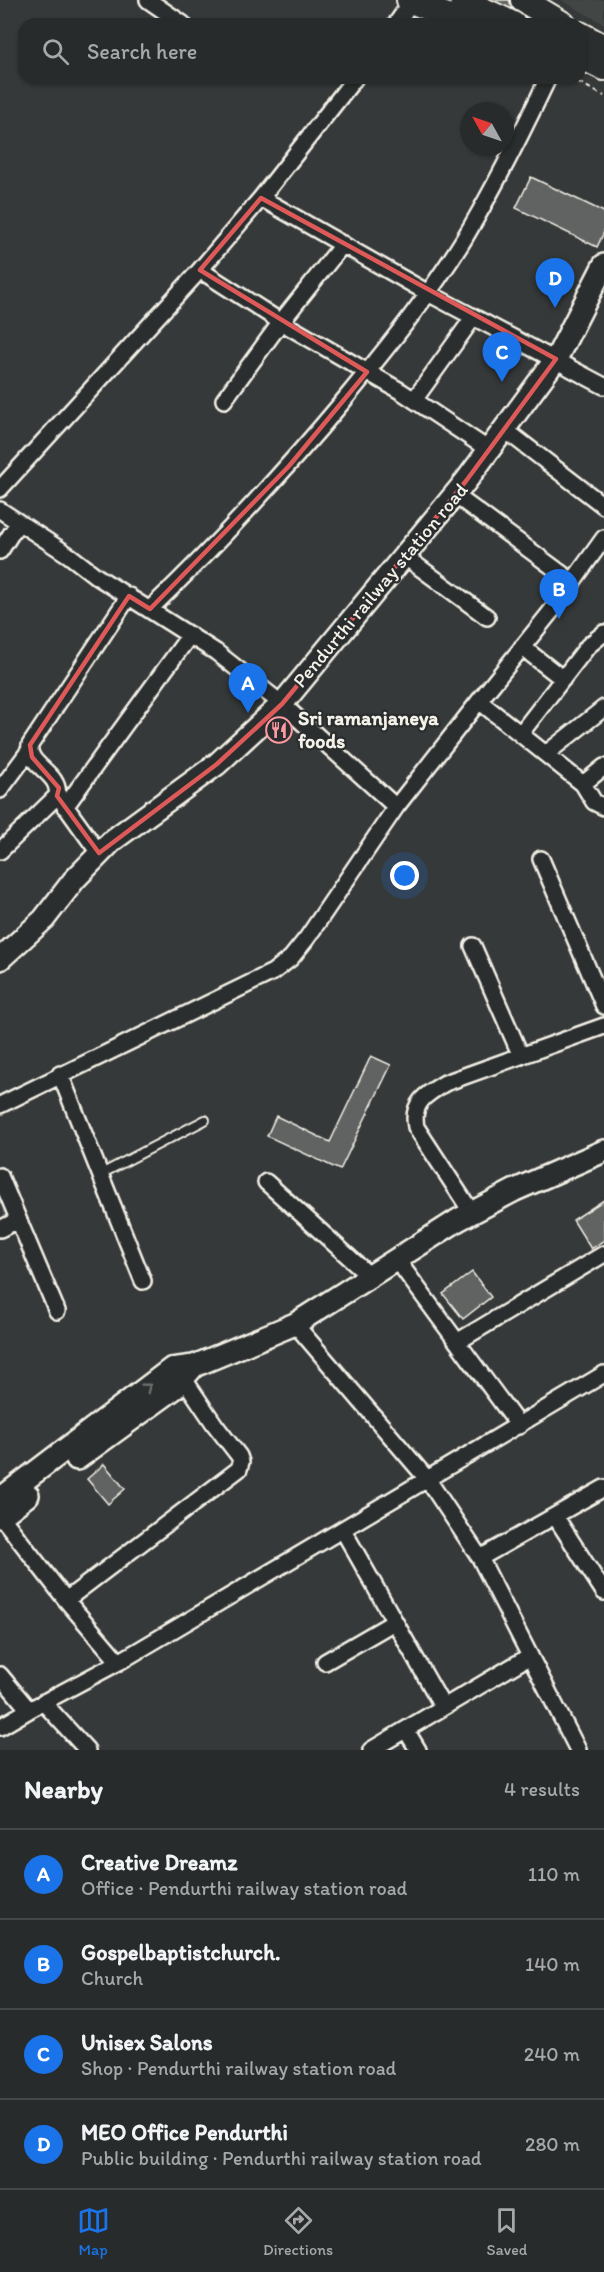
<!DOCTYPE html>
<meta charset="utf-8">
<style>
body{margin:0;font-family:Itim,sans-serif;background:#303333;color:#f1f3f6}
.compass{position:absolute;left:460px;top:102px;width:54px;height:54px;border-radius:50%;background:#282b2b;box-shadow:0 2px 4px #0004;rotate:310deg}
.you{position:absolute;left:405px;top:876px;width:21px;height:21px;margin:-15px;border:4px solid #fff;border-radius:50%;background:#1a73e8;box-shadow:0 0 0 9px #1a73e833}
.badge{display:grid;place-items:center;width:39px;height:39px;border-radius:50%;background:#1a73e8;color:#fff;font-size:20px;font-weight:700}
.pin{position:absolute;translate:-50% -50px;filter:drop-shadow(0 2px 3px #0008)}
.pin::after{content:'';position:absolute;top:32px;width:21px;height:18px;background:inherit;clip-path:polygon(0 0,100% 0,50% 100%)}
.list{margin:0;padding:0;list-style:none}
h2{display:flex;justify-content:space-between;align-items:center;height:78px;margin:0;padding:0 24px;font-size:26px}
h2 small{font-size:20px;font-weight:400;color:#a5a7a9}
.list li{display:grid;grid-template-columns:39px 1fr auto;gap:18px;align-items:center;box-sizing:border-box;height:90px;padding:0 24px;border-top:2px solid #444747}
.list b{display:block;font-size:22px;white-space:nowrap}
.list p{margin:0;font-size:20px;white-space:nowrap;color:#a5a7a9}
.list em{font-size:20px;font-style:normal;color:#a5a7a9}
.icon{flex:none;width:33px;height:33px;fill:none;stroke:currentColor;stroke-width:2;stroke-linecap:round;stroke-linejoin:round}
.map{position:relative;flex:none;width:604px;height:1750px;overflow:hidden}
.search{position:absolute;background:#282b2b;box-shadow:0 2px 4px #0004;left:18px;right:18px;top:18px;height:66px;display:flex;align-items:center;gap:15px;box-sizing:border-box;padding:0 21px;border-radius:18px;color:#a5a7a9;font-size:22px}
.sheet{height:438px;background:#282b2b}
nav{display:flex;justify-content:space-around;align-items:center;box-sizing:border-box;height:84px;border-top:2px solid #444747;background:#282b2b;font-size:16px;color:#a5a7a9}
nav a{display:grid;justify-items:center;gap:3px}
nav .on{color:#1a73e8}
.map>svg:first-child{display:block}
.built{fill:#434645}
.building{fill:#616362;stroke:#f4f1e8;stroke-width:1.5}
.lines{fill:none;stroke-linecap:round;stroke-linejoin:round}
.lane-casing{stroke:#f4f1e8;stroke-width:12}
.street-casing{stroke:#f4f1e8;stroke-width:20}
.secondary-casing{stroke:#f4f1e8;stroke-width:26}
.primary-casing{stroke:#f4f1e8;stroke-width:28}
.path{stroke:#f4f1e8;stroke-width:2;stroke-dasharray:4.5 4.5;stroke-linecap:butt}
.lane{stroke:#2a2d2e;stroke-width:8}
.street{stroke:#2a2d2e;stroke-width:15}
.secondary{stroke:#2a2d2e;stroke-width:21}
.primary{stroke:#2a2d2e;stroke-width:24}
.oneway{stroke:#71726f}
.marked{fill:none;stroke:#de5a58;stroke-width:4.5;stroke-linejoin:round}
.labels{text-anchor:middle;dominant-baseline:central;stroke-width:4.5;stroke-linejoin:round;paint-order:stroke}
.street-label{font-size:20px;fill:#f4f1e8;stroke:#2a2d2e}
.poi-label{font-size:20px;font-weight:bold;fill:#f4f1e8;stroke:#2a2d2e;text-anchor:start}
</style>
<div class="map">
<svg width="604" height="1750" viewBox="0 0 604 1750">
<rect width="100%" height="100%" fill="#363939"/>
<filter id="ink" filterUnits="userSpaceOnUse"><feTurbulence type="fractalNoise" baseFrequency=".0167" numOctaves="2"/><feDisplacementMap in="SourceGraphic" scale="12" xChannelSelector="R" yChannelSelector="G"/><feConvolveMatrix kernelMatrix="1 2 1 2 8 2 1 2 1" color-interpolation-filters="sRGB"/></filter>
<g filter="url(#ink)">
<path class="built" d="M561 0H604V24Z"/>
<path class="building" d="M491 0H511L535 11 531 19Z
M531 177 604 212V232L597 247 516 208Z
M371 1056 391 1065 340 1170 267 1136 276 1116 330 1142Z
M604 1200V1240L591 1249 573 1220Z
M472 1272 491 1297 463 1319 443 1294Z
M104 1464 125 1489 108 1504 87 1479Z"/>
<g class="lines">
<g class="lane-casing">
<path id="lane" d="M101 1174 205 1120"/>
</g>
<g class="street-casing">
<path id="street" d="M148 0 183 24
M396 24 412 1
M261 198 355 78
M224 400 281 322 343 244
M414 400 473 318
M504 429 604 506
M489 450 402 392 281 322 200 270 261 198 428 293 604 386
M0 489 200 270
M455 495 573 582
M0 510 70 556 96 576 216 652 282 704 396 807
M0 551 18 523
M404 556 487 617
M150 609C219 543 283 473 345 399 387 348 429 296 464 239 495 187 522 133 548 78
M522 647 563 679
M479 701 583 784 594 802 604 807
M521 733 588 646 604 633
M547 753 604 708
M583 784 604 767
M0 790 29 751
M61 800 99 853
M65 807 190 635
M0 851 57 796C62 773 26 766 30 745L129 596
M541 859 604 1006
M473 946 521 1056
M60 1074 143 1281
M0 1105 273 972 291 958 307 938 396 807 479 701 553 609 604 538
M0 1176 57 1311
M266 1182 371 1277
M472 1213 416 1127C411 1103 426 1094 445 1083L604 1026
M0 1229 18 1220
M397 1260 519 1426
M295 1324 428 1480 480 1558 604 1488
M457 1342 604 1254
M0 1515 66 1600 119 1662
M555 1516 604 1592
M343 1530 443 1707
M480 1558 578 1750
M66 1600 239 1469 241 1462 239 1456 215 1425 184 1379
M325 1662 394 1622
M0 1675 29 1710 0 1727
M43 1702 87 1750
M29 1710 119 1662 604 1374
M406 1730 418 1750
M371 1750 530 1656"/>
</g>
<g class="secondary-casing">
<path id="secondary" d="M0 959 44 919 74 880 113 840 217 764 282 704 466 481 556 359 604 265
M77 1459 175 1388 194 1366
M0 1499 171 1369 194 1366 295 1324 458 1220 515 1190 604 1151
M0 1517 28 1495"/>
</g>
<g class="primary-casing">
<path id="primary" d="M409 0 466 24
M462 0 513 24
M523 0 563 24
M580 34 604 47
M580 56 604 68"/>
</g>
<path class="path" d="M571 78 604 96"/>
<use href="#lane" class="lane"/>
<use href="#street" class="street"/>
<use href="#secondary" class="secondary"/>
<use href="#primary" class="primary"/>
</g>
<defs><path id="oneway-chevron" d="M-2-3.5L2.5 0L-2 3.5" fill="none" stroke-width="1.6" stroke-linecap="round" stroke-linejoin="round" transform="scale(1.5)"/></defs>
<use class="oneway" href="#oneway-chevron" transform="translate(147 1387) rotate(-37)"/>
</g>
<path class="marked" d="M261 198 556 359 466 481 282 704 217 764 99 853 57 796 59 788 32 757 30 745 129 596 150 609 289 466 367 372 200 270Z"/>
<defs>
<g id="restaurant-ring" transform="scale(1.35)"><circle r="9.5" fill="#2a2d2e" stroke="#ff9aa2" stroke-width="1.5"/><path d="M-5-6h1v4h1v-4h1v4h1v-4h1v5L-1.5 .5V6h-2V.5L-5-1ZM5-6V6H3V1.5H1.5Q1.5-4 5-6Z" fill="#ff9aa2"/></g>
</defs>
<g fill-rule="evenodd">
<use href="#restaurant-ring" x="279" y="730"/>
</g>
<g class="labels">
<g class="street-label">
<text transform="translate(380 585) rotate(-50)">Pendurthi railway station road</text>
</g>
<g class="poi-label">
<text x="298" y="718">Sri ramanjaneya<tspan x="298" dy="23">foods</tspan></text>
</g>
</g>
</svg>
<svg class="compass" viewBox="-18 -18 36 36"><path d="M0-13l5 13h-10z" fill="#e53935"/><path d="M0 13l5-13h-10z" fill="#a5a7a9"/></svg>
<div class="you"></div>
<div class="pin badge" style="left:248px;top:713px">A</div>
<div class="pin badge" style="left:559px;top:619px">B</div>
<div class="pin badge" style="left:502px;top:382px">C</div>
<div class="pin badge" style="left:555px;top:308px">D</div>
<div class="search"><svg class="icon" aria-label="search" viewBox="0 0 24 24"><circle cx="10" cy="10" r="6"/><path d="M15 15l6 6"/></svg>Search here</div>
</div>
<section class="sheet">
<h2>Nearby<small>4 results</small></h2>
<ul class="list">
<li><span class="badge">A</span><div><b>Creative Dreamz</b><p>Office · Pendurthi railway station road</p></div><em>110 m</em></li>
<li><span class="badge">B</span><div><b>Gospelbaptistchurch.</b><p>Church</p></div><em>140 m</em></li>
<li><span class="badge">C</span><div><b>Unisex Salons</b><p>Shop · Pendurthi railway station road</p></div><em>240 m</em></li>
<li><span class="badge">D</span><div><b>MEO Office Pendurthi</b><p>Public building · Pendurthi railway station road</p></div><em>280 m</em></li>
</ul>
</section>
<nav>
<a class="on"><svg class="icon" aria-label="map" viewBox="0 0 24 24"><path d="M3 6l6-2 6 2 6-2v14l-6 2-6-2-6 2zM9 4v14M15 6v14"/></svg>Map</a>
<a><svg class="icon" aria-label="directions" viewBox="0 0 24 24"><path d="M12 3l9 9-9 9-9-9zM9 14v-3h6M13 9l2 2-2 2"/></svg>Directions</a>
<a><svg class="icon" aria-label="saved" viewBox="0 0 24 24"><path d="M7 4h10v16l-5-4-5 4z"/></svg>Saved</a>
</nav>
